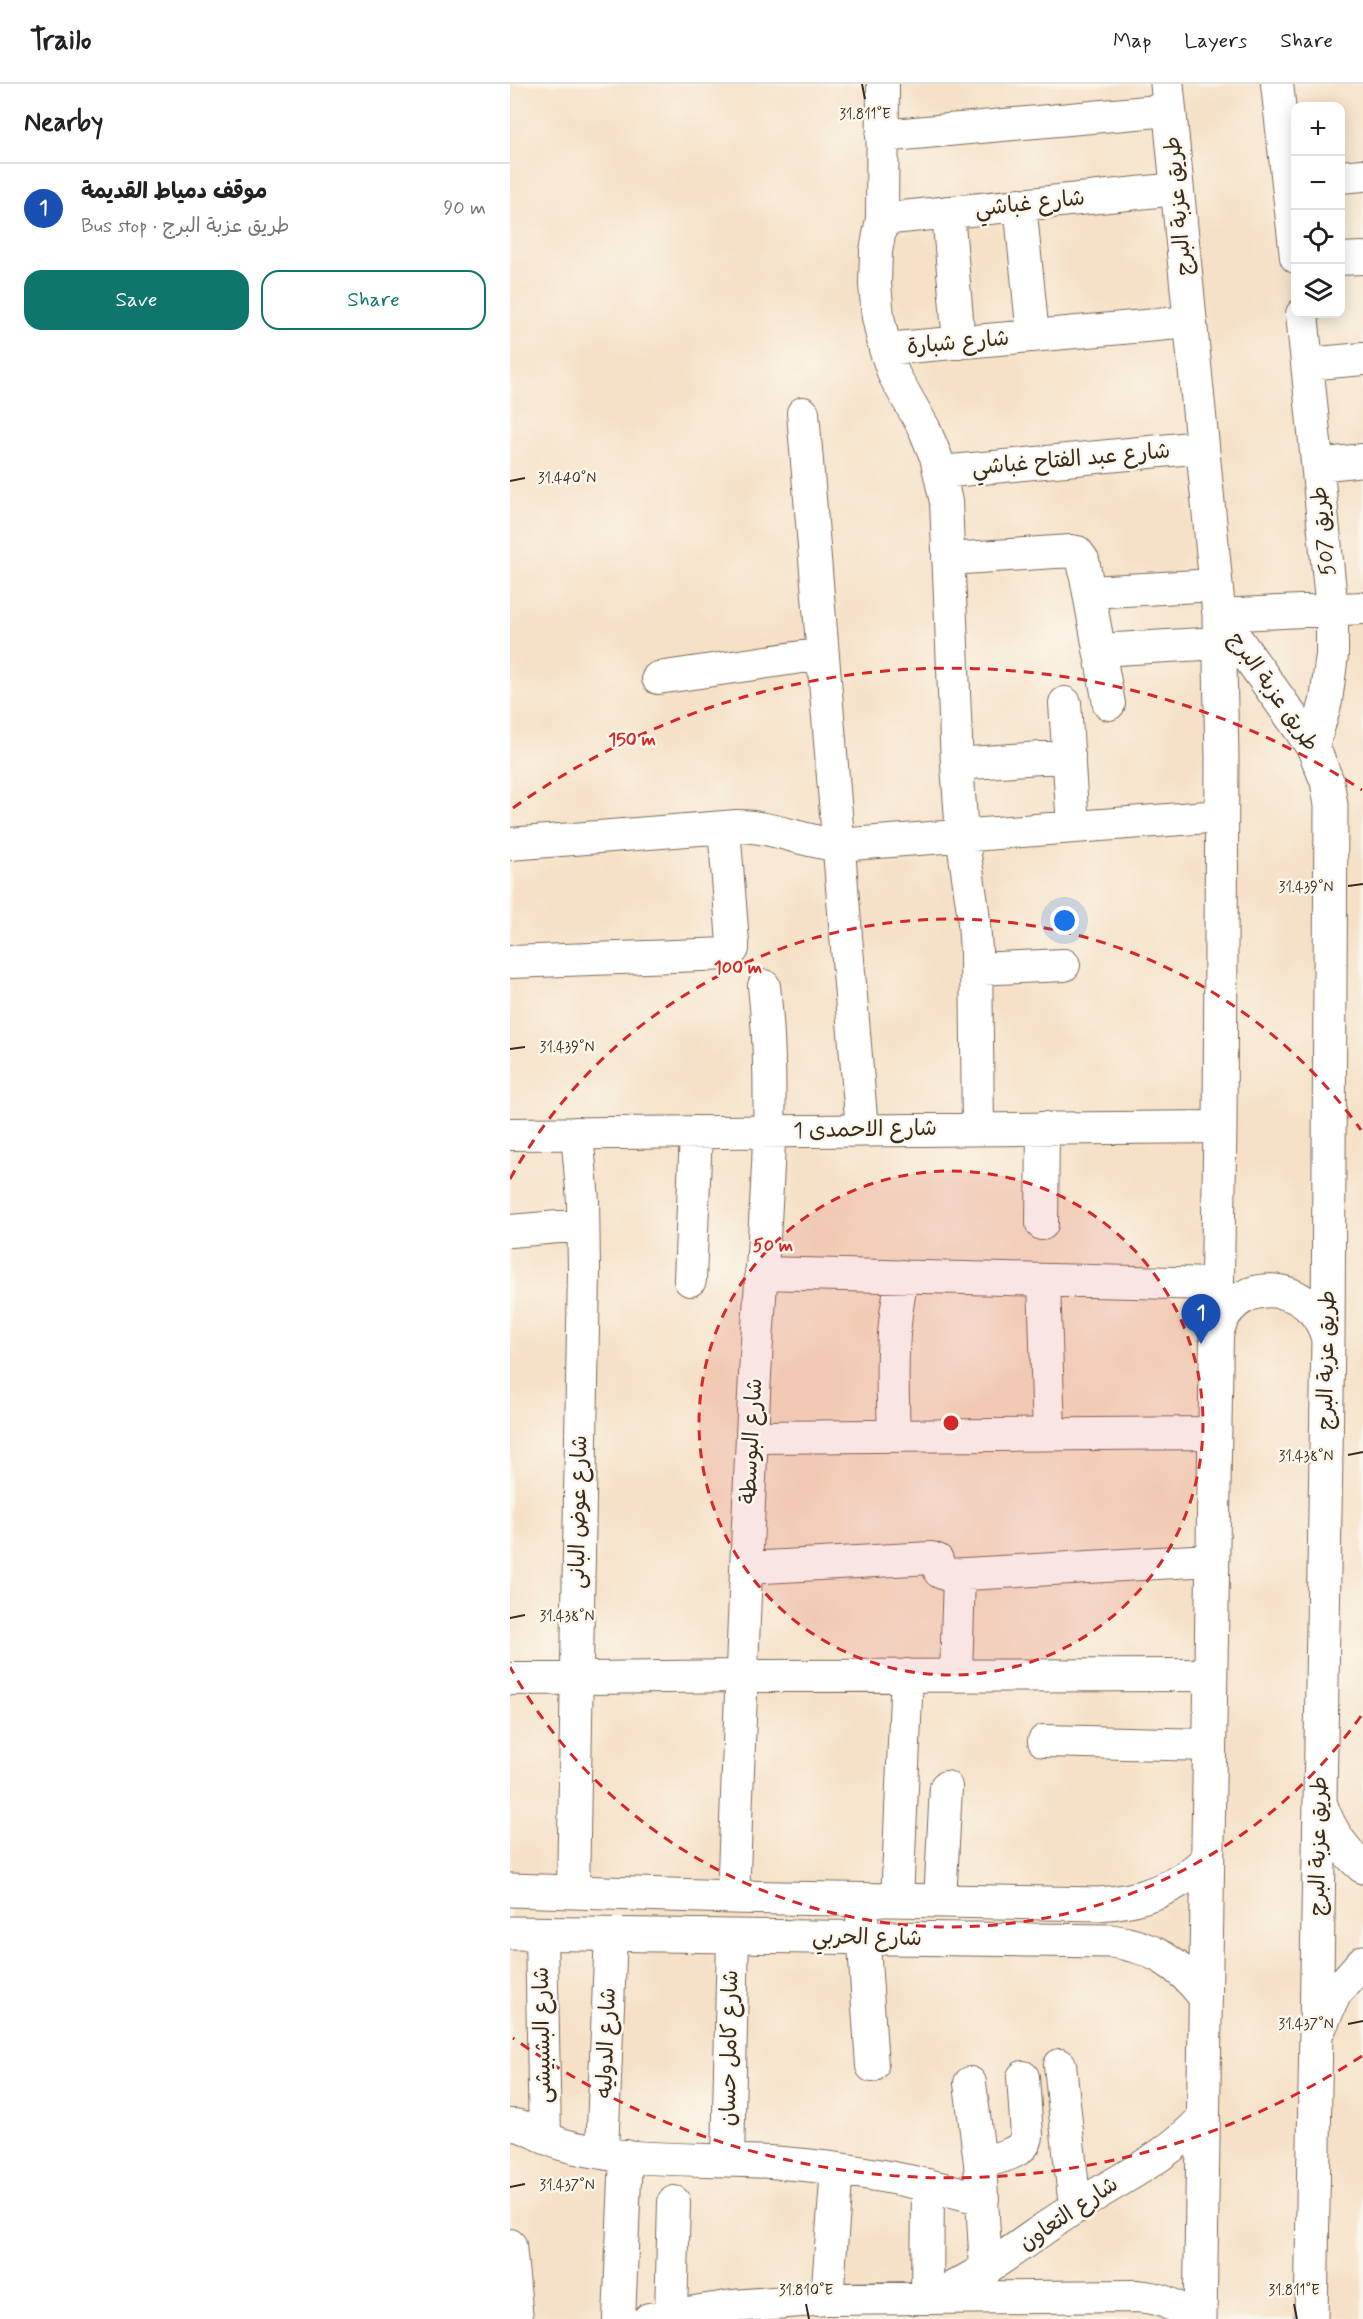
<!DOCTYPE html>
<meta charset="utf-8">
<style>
body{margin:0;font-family:Mynerve,"Playpen Sans Arabic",sans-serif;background:#f2f2f2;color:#202124}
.controls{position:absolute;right:18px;top:18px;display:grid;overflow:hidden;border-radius:12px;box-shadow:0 3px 15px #0003}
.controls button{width:54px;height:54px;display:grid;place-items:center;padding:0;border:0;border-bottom:2px solid #e0e0e0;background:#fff;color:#202124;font:30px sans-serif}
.you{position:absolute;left:555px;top:837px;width:21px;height:21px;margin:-15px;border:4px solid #fff;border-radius:50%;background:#1a73e8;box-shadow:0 0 0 9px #1a73e833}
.badge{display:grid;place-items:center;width:39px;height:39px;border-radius:50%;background:#0f766e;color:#fff;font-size:20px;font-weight:700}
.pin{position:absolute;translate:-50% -50px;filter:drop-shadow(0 2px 3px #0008)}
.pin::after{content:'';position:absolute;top:32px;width:21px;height:18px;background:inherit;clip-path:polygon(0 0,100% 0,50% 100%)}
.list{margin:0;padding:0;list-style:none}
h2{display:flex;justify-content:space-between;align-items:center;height:78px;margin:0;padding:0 24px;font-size:26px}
h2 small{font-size:20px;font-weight:400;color:#757577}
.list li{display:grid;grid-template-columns:39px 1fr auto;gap:18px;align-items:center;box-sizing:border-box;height:90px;padding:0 24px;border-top:2px solid #e0e0e0}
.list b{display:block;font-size:22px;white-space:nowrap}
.list p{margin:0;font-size:20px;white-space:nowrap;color:#757577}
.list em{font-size:20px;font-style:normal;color:#757577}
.actions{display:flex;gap:12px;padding:18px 24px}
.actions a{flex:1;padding:14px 0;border:2px solid #0f766e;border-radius:18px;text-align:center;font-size:21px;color:#0f766e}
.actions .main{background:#0f766e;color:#fff}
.icon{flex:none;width:33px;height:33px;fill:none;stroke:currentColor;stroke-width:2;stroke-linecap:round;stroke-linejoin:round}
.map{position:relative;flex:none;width:853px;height:2235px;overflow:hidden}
header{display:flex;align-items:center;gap:36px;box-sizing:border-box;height:84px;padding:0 30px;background:#fff;border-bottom:2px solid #e0e0e0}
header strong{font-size:28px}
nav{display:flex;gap:33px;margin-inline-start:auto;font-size:21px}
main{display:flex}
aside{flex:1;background:#fff}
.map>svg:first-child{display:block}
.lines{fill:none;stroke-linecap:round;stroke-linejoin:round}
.street-casing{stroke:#7c6a5a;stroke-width:34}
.secondary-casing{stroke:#7c6a5a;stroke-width:35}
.street{stroke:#fff;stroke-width:32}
.secondary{stroke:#fff;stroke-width:33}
.ticks{fill:none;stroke:#3b2a1e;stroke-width:2}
.ring{fill:none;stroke:#d62828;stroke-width:3;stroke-dasharray:10 8}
.labels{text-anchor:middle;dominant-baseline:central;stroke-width:5;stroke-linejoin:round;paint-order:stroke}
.street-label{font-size:22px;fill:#3b2a1e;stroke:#fbf7ec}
.ticks-label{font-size:15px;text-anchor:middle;fill:#3b2a1e;stroke:#fbf7ec;stroke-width:5;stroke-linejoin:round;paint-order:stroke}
.centre{fill:#d62828;stroke:#fbf7ec;stroke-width:3}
.ring-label{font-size:18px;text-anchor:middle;font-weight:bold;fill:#d62828;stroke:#fbf7ec;stroke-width:5;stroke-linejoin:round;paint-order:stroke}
</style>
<header>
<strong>Trailo</strong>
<nav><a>Map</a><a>Layers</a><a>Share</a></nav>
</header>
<main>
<aside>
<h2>Nearby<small></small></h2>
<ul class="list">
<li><span class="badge" style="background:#1a4fb4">1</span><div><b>موقف دمياط القديمة</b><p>Bus stop · طريق عزبة البرج</p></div><em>90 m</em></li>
</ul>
<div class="actions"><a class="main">Save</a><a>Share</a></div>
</aside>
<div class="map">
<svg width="853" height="2235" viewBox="0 0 853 2235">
<rect width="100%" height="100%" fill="#fbf7ec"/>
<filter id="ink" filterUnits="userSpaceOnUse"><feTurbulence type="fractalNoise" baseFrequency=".0167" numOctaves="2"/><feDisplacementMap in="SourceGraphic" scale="12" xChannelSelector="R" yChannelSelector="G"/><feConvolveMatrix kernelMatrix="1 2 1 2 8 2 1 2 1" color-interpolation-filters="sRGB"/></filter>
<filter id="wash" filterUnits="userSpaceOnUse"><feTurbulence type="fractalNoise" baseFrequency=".008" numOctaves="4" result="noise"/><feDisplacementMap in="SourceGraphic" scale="24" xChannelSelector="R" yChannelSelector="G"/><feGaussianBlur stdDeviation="1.35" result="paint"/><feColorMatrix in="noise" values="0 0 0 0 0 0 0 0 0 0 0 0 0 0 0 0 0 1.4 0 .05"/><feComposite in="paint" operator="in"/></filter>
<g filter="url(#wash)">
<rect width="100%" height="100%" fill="#f6e1c8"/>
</g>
<g filter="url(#ink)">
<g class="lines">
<g class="street-casing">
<path id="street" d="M373 0 372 135 366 167 365 200 368 233 375 265 680 238
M767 0 786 173
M372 52 659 26
M830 93 853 91
M510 120 523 252
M438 128 449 259
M372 135 667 105
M830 175 853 174
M792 230 822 526V571L816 617 803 663
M375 265 384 291 414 344 426 373 436 418 447 680 452 751 463 827 466 866 468 1045
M797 280 853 275
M293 329 352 1046
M808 381 853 376
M431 388 692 363
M438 475 561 467 567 468 573 476 599 620
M579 508 706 501
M709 531 853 524
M589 566 710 559
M148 594 312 570
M555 619 563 743
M447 680 559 672
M0 760 227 742C262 742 294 758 328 761L711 732
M0 878 218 870 223 865V859L214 743
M467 885 554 881
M0 1050 710 1043
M532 1140 533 1044
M0 1147 73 1141
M251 1189 706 1200
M180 1196 186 1048
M534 1196 539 1350
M384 1350C382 1296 380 1245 393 1192
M242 1353 704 1349
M236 1484 421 1474 427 1476 430 1488 438 1491 701 1476
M446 1591 449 1491
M0 1595 232 1592 699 1591
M534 1657 698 1661
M63 1808 74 1187 73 1117 67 1049
M223 1813C230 1639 236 1465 245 1291 252 1163 268 1030 254 902
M351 1816 362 1982
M387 1816 397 1591
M430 1817 436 1703
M31 1849 35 2054
M550 1981 565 2124
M460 1999 470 2079 476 2186
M0 2041C16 2040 35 2055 51 2060 68 2065 86 2068 104 2071 160 2078 216 2074 272 2079 340 2084 407 2097 473 2115
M92 2068 101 1850
M218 2076 223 1852
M470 2079C485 2074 515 2070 517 2052L513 1993
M0 2161 7 2235
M426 2211C478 2189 519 2153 566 2123 609 2095 658 2073 693 2034
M417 2214 418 2101
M317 2215 327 2085
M161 2231 164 2118
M109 2235 116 2072
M139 2235 223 2222 317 2215 624 2212C647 2213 665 2219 681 2235"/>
</g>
<g class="secondary-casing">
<path id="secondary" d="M657 0 709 531 712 674 710 1043 690 2235
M709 531 803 663 817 697 821 721 818 1255 801 2235
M706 1253C718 1190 802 1192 818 1255
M811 1721C819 1745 833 1766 853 1783
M0 1806 223 1813 588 1820C628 1818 666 1805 696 1777
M0 1849 601 1857C642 1862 670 1880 695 1913
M810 1943 825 1909 853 1878"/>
</g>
<use href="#street" class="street"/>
<use href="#secondary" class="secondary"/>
</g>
</g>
<path class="ticks" d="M352 0 355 15M0 397 15 394M838 802 853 800M0 965 15 963M838 1371 853 1368M0 1534 15 1531M838 1940 853 1937M0 2103 15 2100M296 2220 299 2235M784 2220 787 2235"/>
<circle cx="441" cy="1339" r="252" fill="#d62828" fill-opacity=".12"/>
<g class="ring">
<circle cx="441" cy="1339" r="252"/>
<path d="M851 1632A504 504 0 0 1 0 1583M0 1095A504 504 0 0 1 851 1046"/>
<path d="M852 1972A755 755 0 0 1 3 1954M3 724A755 755 0 0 1 852 706"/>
</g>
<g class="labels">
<g class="street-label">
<text transform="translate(520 120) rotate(-6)">شارع غباشي</text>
<text transform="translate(669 122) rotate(-95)">طريق عزبة البرج</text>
<text transform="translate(448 259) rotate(-5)">شارع شبارة</text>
<text transform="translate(561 376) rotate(-5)">شارع عبد الفتاح غباشي</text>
<text transform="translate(814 447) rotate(-96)">طريق 507</text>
<text transform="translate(763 608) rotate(55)">طريق عزبة البرج</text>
<text transform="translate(355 1046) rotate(-1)">شارع الاحمدى 1</text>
<text transform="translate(817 1276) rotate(-89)">طريق عزبة البرج</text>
<text transform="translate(242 1357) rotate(-87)">شارع البوسطة</text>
<text transform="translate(69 1428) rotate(-89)">شارع عوض البانى</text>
<text transform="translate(809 1762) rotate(-89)">طريق عزبة البرج</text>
<text transform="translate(357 1854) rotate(1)">شارع الحربي</text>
<text transform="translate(33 1951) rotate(-91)">شارع البشبيشى</text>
<text transform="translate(97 1959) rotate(-88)">شارع الدوليه</text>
<text transform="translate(220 1964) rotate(-89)">شارع كامل حسان</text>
<text transform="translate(559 2130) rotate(-34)">شارع التعاون</text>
</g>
</g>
<g class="ticks-label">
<text x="355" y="35">31.811°E</text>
<text x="57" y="399">31.440°N</text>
<text x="796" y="808">31.439°N</text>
<text x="57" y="968">31.439°N</text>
<text x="796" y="1377">31.438°N</text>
<text x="57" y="1537">31.438°N</text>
<text x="796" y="1945">31.437°N</text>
<text x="57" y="2106">31.437°N</text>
<text x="296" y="2211">31.810°E</text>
<text x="784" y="2211">31.811°E</text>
</g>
<circle cx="441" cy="1339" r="9" class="centre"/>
<g class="ring-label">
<text x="122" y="661">150 m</text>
<text x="228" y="889">100 m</text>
<text x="263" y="1167">50 m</text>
</g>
</svg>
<div class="controls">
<button>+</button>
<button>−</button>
<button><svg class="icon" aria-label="locate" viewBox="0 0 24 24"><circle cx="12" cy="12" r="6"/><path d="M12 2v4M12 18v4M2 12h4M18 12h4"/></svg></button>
<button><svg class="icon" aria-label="layers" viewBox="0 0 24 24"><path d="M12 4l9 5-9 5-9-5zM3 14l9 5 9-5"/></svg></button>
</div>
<div class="you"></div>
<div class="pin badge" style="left:691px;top:1260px;background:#1a4fb4">1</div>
</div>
</main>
